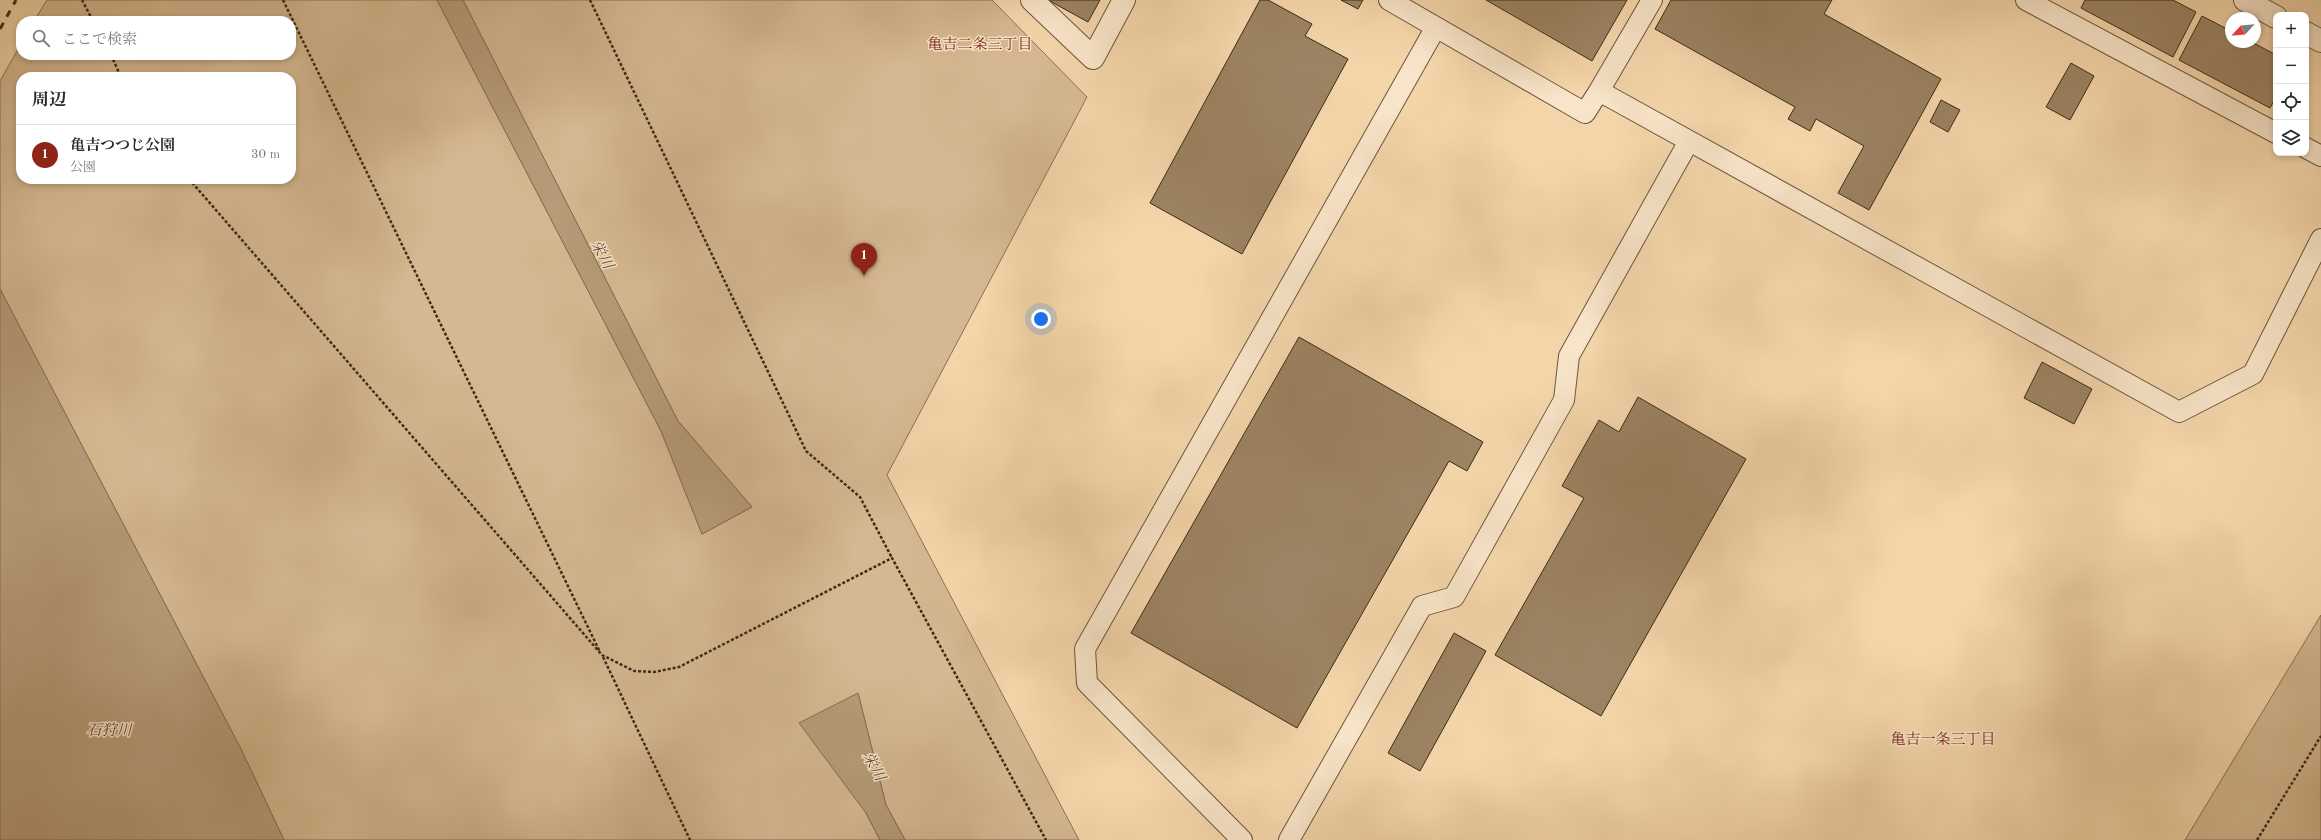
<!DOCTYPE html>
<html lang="ja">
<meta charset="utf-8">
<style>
body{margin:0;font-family:"Old Standard TT","Noto Serif JP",serif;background:#f7f7f7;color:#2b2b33}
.controls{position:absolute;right:12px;top:12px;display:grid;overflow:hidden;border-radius:8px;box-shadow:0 2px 6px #0003}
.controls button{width:36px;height:36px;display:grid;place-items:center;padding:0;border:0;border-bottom:1px solid #e1e1e2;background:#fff;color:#2b2b33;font:20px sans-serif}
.compass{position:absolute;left:2225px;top:12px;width:36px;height:36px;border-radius:50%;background:#fff;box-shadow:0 2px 6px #0003;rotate:244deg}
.you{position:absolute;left:1041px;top:319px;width:14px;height:14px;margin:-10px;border:3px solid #fff;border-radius:50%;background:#1a73e8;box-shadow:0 0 0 6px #1a73e833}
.badge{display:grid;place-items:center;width:26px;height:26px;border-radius:50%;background:#8f2418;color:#fff;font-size:13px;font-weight:700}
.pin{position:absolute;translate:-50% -33px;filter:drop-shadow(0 1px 2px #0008)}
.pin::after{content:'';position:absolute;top:21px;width:14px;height:12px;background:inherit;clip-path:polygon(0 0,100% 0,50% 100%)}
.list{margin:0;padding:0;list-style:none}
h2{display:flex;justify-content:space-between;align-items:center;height:52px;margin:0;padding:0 16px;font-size:17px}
h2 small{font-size:13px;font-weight:400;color:#7c7c81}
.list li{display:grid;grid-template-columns:26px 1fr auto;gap:12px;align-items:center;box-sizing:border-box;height:60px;padding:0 16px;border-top:1px solid #e1e1e2}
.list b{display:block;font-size:15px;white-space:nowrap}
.list p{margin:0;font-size:13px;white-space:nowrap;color:#7c7c81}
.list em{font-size:13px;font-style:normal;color:#7c7c81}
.icon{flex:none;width:22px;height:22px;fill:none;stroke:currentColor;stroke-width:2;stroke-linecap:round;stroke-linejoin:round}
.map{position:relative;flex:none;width:2321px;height:840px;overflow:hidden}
.search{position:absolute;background:#fff;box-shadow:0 2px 6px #0003;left:16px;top:16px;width:280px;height:44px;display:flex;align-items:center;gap:10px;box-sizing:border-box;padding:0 14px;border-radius:16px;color:#7c7c81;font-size:15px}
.panel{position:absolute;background:#fff;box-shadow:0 2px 6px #0003;left:16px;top:72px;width:280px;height:112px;border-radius:16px}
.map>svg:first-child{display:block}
.green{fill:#d5b891;stroke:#897254;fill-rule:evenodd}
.water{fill:#b69b78;stroke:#866e51}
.building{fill:#9c8363;stroke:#3d2b17}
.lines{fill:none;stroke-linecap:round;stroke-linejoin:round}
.service-casing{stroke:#6b563c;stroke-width:22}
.minor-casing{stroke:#6b563c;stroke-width:24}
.path{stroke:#3d2b17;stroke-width:2.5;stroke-dasharray:3 2;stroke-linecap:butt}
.service{stroke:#f8e4c8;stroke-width:20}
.minor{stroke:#f8e4c8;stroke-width:22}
.rail{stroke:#3d2b17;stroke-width:3;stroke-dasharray:7 7;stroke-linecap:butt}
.labels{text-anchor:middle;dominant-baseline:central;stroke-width:3;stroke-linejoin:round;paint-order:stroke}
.neighbourhood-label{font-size:15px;fill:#7a1f14;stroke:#f8e4c8}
.water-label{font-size:15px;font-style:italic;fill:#5b472f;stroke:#f8e4c8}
</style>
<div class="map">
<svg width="2321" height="840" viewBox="0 0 2321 840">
<rect width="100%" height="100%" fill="#f4d5aa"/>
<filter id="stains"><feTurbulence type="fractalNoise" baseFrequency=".005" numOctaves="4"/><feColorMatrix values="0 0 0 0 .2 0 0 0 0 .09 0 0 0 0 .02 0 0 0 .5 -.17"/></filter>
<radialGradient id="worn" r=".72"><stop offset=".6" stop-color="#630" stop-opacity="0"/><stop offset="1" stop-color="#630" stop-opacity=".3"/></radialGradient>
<path class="green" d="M47 0H437L661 431 702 534 752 507 678 421 463 0H992L1087 97 887 475 1079 840H905L886 805 858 693 866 813 880 840H284L241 749 0 289V81L21 44V55H291V21H34ZM21 77H291V179H21Z
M2321 615V840H2185Z"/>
<path class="water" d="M437 0H463L678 421 752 507 702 534 661 431Z
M0 289 241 749 284 840H0Z
M858 693 886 805 905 840H880L866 813 799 723Z"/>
<path class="building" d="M1048 0H1100L1088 22Z
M1260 0H1268L1312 24 1305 36 1348 59 1242 254 1150 203Z
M1341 0H1363L1358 9Z
M1486 0H1627L1592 61Z
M1671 0H1832L1824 14 1941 79 1869 210 1838 193 1864 146 1816 119 1810 131 1788 119 1795 107 1655 29Z
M2085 0H2173L2196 12 2173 57 2081 8Z
M2202 16 2231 31V42H2252L2276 55V97L2270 108 2179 60Z
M2071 63 2094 76 2070 120 2046 107Z
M1941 100 1960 110 1948 132 1930 122Z
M1299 337 1483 442 1467 471 1449 461 1297 728 1131 633Z
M2042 362 2092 389 2074 424 2024 398Z
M1638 397 1746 459 1601 716 1495 655 1584 498 1562 486 1599 420 1619 432Z
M1454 633 1486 651 1420 771 1388 753Z"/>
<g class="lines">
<g class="service-casing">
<path id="service" d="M1389 0 1585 113 1599 91 2179 412 2253 374 2321 239
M2026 0 2276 133
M1599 91 1652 0
M2306 148 2321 156
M1242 840 1087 683 1085 649 1436 27
M1289 840 1422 606 1454 597 1564 400 1569 356 1689 141"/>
</g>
<g class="minor-casing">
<path id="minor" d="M1032 0 1093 58 1124 0
M2245 0 2276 17
M2306 33 2321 41"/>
</g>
<path class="path" d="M82 0 93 21
M283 0 600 652
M590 0 806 451 860 497 892 558
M111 55 121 77
M189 179 602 655 634 671 654 672 679 667 892 558 1046 840
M603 657 690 840
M2257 840 2321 736"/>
<use href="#service" class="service"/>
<use href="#minor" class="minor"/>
<path class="rail" d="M0 29 16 0"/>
</g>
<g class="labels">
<g class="neighbourhood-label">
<text x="980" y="45">亀吉二条三丁目</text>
<text x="1943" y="740">亀吉一条三丁目</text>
</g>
<g class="water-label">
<text transform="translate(601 255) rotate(62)">栄川</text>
<text x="109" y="731">石狩川</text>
<text transform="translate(873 767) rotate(62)">栄川</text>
</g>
</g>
<rect width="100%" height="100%" filter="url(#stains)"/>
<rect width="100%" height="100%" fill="url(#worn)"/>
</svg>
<div class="controls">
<button>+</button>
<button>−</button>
<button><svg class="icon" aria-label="locate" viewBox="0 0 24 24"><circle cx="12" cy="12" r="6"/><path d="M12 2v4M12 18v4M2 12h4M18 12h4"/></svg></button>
<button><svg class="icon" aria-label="layers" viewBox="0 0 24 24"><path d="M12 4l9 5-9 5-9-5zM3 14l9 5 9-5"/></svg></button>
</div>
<svg class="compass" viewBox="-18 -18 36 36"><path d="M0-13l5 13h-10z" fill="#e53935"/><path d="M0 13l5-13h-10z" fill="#7c7c81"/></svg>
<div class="you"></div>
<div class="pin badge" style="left:864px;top:276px">1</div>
<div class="search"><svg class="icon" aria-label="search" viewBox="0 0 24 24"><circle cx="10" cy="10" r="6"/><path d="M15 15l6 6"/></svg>ここで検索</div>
<section class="panel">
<h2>周辺<small></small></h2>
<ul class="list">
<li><span class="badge">1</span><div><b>亀吉つつじ公園</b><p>公園</p></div><em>30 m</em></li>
</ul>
</section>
</div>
